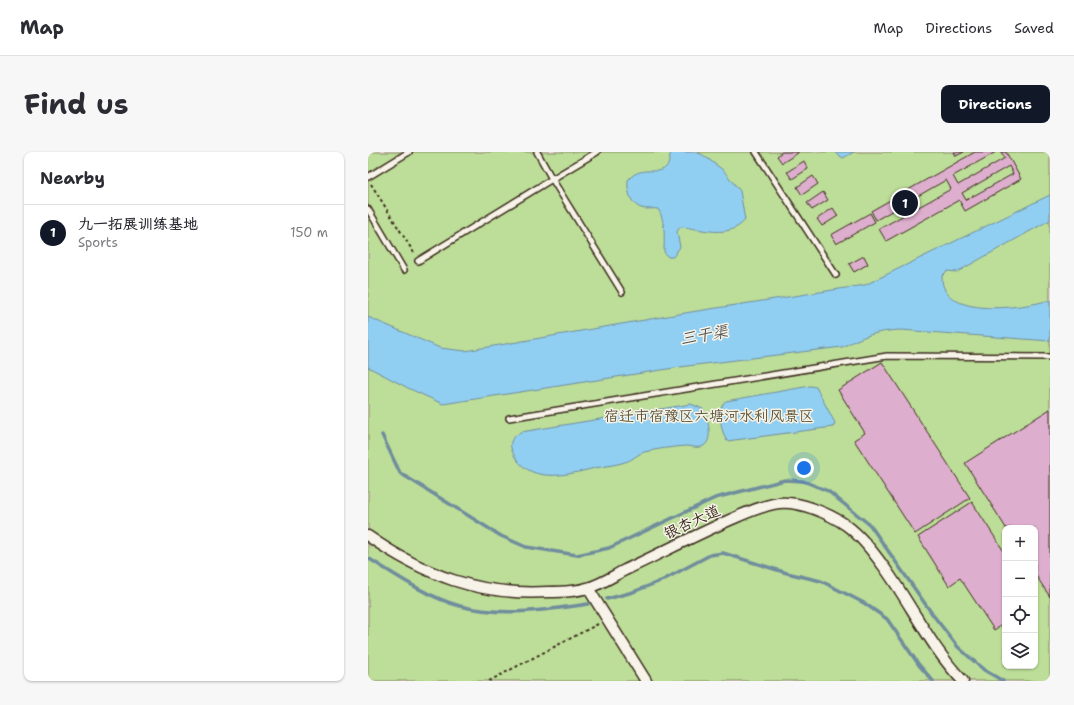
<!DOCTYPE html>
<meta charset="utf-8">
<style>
body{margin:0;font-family:"Shantell Sans","LXGW WenKai TC",sans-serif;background:#f7f7f7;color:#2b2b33}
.controls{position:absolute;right:12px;bottom:12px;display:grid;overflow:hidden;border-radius:8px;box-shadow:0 1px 3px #0004}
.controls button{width:36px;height:36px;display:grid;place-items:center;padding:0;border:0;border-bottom:1px solid #e1e1e2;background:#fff;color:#2b2b33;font:20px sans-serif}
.you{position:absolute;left:436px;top:316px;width:14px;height:14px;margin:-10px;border:3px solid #fff;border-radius:50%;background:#1a73e8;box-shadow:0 0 0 6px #1a73e833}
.badge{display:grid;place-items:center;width:26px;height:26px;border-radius:50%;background:#111827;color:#fff;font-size:13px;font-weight:700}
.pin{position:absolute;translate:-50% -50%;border:2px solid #fff;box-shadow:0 1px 4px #0006}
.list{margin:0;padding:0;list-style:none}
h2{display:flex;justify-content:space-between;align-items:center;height:52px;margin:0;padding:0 16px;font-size:17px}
h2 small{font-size:13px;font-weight:400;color:#7c7c81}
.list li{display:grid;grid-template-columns:26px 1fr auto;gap:12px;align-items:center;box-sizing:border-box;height:56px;padding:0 16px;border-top:1px solid #e1e1e2}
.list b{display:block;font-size:15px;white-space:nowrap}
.list p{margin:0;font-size:13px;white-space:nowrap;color:#7c7c81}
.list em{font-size:13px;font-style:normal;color:#7c7c81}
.icon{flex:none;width:22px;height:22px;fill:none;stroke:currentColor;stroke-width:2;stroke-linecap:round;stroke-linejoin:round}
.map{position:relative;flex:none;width:682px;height:529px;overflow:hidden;border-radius:8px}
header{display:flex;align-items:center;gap:24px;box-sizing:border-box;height:56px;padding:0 20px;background:#fff;border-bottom:1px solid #e1e1e2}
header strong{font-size:19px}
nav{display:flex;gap:22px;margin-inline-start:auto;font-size:14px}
.intro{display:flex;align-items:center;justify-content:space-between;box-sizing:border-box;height:96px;padding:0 24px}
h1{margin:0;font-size:28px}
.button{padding:10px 18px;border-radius:8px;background:#111827;color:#fff;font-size:14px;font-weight:700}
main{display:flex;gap:24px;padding:0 24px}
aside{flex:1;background:#fff;border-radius:8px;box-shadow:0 1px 3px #0004}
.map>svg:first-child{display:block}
.green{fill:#bdde98;stroke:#7c845b;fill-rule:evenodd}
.water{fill:#91cff2;stroke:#6f8d9d}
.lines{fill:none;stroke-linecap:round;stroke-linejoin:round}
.stream{stroke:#6f8d9d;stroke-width:3.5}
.building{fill:#deaece;stroke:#3b2a1e;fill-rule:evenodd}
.lane-casing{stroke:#3b2a1e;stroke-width:8}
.street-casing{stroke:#3b2a1e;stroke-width:13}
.path{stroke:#3b2a1e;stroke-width:2;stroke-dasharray:3 3;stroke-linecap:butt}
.lane{stroke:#f7f3e8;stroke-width:5}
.street{stroke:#f7f3e8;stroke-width:10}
.labels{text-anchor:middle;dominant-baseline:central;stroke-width:3;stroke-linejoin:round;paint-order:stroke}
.park-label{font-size:15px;fill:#5c573c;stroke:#f7f3e8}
.street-label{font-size:15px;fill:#3b2a1e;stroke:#f7f3e8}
.water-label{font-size:16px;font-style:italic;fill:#505353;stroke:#f7f3e8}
</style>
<header>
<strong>Map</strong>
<nav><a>Map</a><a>Directions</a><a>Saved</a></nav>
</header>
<div class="intro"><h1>Find us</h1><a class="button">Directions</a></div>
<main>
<aside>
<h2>Nearby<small></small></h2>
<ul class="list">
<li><span class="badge">1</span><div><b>九一拓展训练基地</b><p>Sports</p></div><em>150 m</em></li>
</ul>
</aside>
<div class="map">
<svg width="682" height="529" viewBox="0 0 682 529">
<rect width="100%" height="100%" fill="#f0dee0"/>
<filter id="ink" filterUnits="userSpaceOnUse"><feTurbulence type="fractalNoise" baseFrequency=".025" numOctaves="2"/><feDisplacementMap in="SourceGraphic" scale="8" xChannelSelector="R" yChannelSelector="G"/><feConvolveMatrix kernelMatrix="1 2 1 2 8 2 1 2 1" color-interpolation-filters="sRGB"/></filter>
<g filter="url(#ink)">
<path class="green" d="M0 0H682V529H0ZM637 376H667V514H637Z"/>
<path class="water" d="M303 0H328L335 3 355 18 372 39 377 68C361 88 333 76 312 75L309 80 312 95 305 105H300L296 100C296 87 298 69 290 57 285 56 279 58 273 56 262 52 259 38 260 28 273 12 291 24 298 15 302 12 301 5 303 0Z
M466 0H486L475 6Z
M682 43V68L589 120 579 119 574 124C572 168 655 156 682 148V189L533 178C508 179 496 184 474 195L319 214 75 252 42 237 0 215V165L72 196 97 199 323 160 497 133Z
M442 234 448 235 467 271 465 275 359 289C353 280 348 256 358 249Z
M323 252 335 257C340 266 347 291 333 295 328 296 322 294 318 294 304 295 289 297 276 300 270 302 265 307 260 309 250 313 237 314 227 316 199 323 159 334 144 299 140 289 145 285 153 280Z"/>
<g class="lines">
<path class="stream" d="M14 283 32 321 133 384 158 395 209 403 241 396 347 346 417 328 435 329 460 339 502 373 565 463 590 495 616 518 635 529
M0 406C27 423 61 446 92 454 134 465 178 458 220 452
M239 447 265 440 295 428 342 403 355 401 419 421 453 429 496 451 519 467 551 513 565 529"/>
</g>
<path class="building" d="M414 0H430V1L414 11 409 4Z
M586 0H596L588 4Z
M607 0H628L585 24 590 33 637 6 633 0H638L653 27 597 59 591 48 518 89 511 77 583 37 578 28 508 68 503 59ZM641 14 645 22 598 48 594 41Z
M436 9 440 17 424 27 419 20Z
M445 24 450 32 434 43 429 35Z
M455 40 460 48 444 58 439 51Z
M465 56 470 64 454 74 449 67Z
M502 61 507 70 468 92 463 83Z
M496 104 500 112 486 120 481 112Z
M514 210 602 346 547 382 486 288 497 281 470 238Z
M682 257V445L667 422V376H638L597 311Z
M604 350 637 401V471L626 478 592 426 581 434 550 385Z"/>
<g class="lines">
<g class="lane-casing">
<path id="lane" d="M229 0 184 27 254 140
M388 0 468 123
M0 25 41 0
M0 57 36 118
M50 109 184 27 169 0
M141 266 519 204 682 205"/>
</g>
<g class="street-casing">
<path id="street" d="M0 384C56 423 111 444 180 440 192 440 207 440 219 436 232 433 245 424 257 418 293 401 328 383 364 367 378 361 395 353 411 351 432 349 460 361 478 373 493 384 505 400 516 415 543 452 563 496 595 529
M220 436 278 529"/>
</g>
<path class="path" d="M3 32 46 101
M121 529 230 472"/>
<use href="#lane" class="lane"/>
<use href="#street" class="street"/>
</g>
</g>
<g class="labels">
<g class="park-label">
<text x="341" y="264">宿迁市宿豫区六塘河水利风景区</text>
</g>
<g class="street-label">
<text transform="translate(324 370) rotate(-25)">银杏大道</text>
</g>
<g class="water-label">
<text transform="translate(336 183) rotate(-10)">三干渠</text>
</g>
</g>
</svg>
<div class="controls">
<button>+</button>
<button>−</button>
<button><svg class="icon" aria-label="locate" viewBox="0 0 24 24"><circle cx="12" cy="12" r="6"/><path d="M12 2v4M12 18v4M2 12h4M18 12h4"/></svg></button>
<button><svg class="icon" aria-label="layers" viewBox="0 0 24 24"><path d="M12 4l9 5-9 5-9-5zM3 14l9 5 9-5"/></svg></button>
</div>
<div class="you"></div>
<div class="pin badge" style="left:537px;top:51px">1</div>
</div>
</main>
